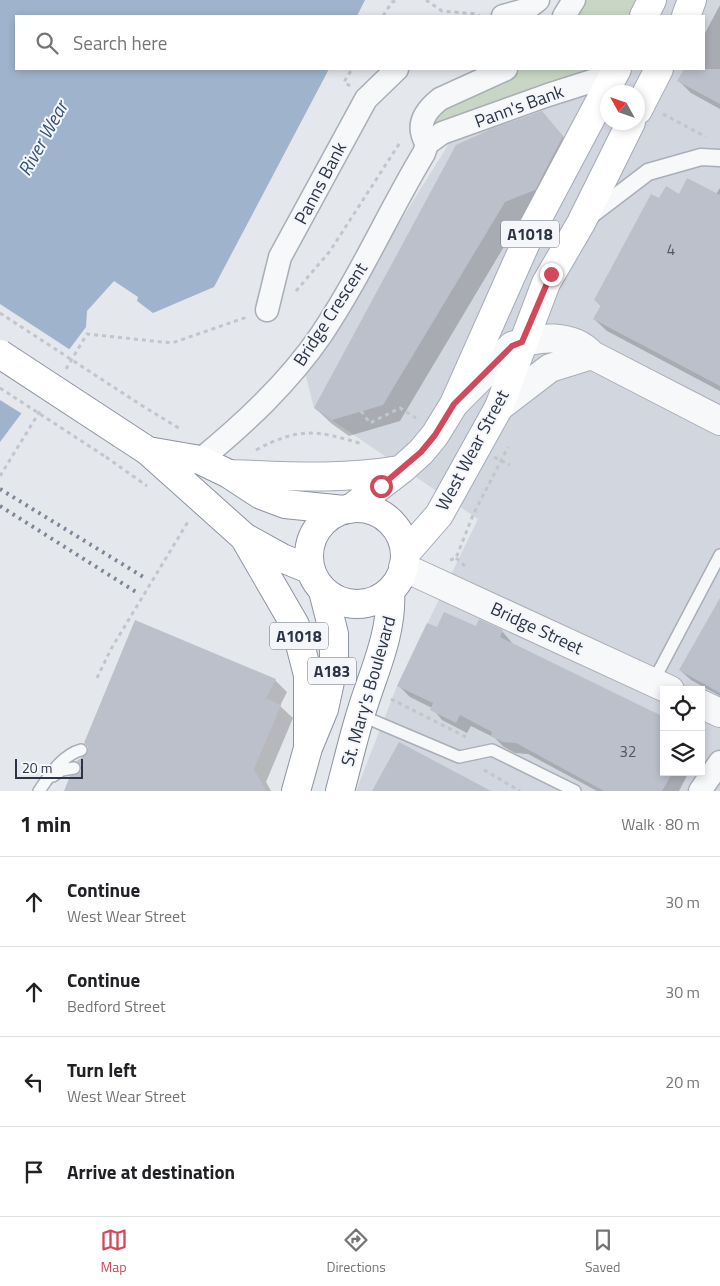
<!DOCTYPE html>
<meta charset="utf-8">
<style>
body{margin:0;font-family:"Titillium Web",sans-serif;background:#f6f6f6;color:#202124}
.controls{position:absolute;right:15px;bottom:15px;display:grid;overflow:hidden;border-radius:0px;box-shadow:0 2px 8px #0003}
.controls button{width:45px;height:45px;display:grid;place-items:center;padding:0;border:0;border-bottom:1px solid #e0e0e0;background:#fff;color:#202124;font:25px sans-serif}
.compass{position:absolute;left:600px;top:85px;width:45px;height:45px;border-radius:50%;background:#fff;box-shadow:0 2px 8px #0003;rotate:310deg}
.scale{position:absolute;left:15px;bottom:12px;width:68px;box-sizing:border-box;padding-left:5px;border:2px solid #2b3445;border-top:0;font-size:14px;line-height:18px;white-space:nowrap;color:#2b3445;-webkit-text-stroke:4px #f4f6f9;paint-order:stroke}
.stop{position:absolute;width:15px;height:15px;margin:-11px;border:4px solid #d1495b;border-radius:50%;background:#fff}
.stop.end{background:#d1495b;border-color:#fff;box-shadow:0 1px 5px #0008}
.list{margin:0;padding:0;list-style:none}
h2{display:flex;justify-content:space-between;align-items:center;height:65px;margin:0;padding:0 20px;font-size:21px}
h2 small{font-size:16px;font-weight:400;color:#757577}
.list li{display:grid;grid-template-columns:32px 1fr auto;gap:15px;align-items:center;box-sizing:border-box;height:90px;padding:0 20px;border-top:1px solid #e0e0e0}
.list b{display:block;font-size:19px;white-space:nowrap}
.list p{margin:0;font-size:16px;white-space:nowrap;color:#757577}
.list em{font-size:16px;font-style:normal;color:#757577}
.icon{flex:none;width:28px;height:28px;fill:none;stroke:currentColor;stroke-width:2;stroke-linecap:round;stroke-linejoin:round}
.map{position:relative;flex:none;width:720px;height:791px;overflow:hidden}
.search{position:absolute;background:#fff;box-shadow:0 2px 8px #0003;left:15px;right:15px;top:15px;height:55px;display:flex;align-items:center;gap:12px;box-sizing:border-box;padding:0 18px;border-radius:0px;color:#757577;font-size:19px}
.sheet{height:425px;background:#fff}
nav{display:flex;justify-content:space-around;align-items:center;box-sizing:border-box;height:70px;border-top:1px solid #e0e0e0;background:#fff;font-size:14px;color:#757577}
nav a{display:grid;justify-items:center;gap:2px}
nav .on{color:#d1495b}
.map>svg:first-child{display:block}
.built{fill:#d2d6de;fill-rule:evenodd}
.green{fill:#c9d6c5}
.water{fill:#9fb4cc}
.pier{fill:#e4e7ec}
.shadow{fill:#0003}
.building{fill:#bbc0ca}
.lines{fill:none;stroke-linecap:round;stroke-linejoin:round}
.service-casing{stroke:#a9aeb7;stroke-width:14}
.pedestrian-casing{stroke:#a9aeb7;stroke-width:19}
.minor-casing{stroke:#a9aeb7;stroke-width:25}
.tertiary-casing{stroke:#a9aeb7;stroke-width:30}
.primary-casing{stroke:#a3abb8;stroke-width:30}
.trunk-casing{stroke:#8b94a3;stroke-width:30}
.path{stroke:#c2c5cb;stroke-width:3;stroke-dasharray:4 4;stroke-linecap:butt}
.service{stroke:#f7f8fa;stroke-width:11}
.pedestrian{stroke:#f7f8fa;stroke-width:16}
.minor{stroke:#f7f8fa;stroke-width:22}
.tertiary{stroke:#f7f8fa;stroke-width:28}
.primary{stroke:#fff;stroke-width:28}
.trunk{stroke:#fff;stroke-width:28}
.rail{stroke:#7d8696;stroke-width:4;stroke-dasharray:2.5 5;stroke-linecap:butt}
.trunk-bridge-casing{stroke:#8b94a3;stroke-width:30;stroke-linecap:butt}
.path-bridge{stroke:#c2c5cb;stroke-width:3;stroke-dasharray:4 4;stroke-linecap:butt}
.trunk-bridge{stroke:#fff;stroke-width:28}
.route{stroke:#d1495b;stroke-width:6}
.labels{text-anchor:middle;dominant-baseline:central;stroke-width:4;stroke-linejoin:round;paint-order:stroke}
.number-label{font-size:15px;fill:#4f5766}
.shield{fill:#f4f6f9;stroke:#676e7b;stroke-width:1}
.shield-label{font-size:16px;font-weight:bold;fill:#2b3445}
.street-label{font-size:18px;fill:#2b3445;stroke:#f4f6f9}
.water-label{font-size:19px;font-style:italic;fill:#34527a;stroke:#f4f6f9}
</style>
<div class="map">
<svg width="720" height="791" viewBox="0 0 720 791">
<rect width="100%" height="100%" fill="#e4e7ec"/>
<path class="built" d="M618 0H720V791H356L397 686 478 519 314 408 305 373 445 150 467 108 550 69H704V16H610ZM608 92H638V122H608ZM664 690H701V772H664Z"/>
<path class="green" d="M574 0H652L644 16H564Z
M506 69H617L427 144 424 116Z"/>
<path class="water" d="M0 0H365L357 16H16V69H329L214 287 153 313 137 301 138 297 114 281 87 311 86 327 0 442Z"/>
<path class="pier" d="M0 304 72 351 24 415 0 400Z"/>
<path class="shadow" d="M720 5V109L691 93 679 81 685 69H704V35Z
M542 113 579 154 551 207 521 218 400 421 349 436 332 424 315 408Z
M720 188V391L607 331 594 319 602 307 595 300 660 200 680 195 716 194Z
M720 599V696L691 680 680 670Z
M476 628 502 631 513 644 664 772H689L679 791H597L528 754 515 753 504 747 495 738 471 726 467 733 442 720 432 708 410 697 399 686 437 629Z
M275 680 287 692 280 706 293 718 266 782 271 791H66L82 772 83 766Z"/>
<path class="building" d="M684 69H720V104L677 81Z
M542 111 563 136 535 190 505 202 383 405 332 420 314 408 456 145 491 129Z
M687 178 720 195V386L593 319 601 305 594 300 651 194 659 198 666 186 679 194Z
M720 598V693L679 670Z
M444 612 476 626 479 619 503 630 500 637 664 717V772H673L662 791H604L516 743 503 742 491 736 492 732 460 715 456 723 430 710 433 703 397 686 427 623 437 627Z
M135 620 276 679 266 698 281 705 254 769 266 791H64L70 776 81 771V766L77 761 88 752V747L84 743Z
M399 742 491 791H372Z"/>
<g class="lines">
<g class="service-casing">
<path id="service" d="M653 682 720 555
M360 715 459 757 492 750 575 791
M53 776 62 770 74 768
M39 791C50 775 62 755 81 750"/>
</g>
<g class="pedestrian-casing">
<path id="pedestrian" d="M589 217 648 172 701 157 720 158"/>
</g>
<g class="minor-casing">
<path id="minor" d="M503 16 525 10 538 0
M564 16 574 0
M427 144 442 133 548 95 614 74
M427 144C415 125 425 111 440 99L506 69
M267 310 280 257 366 99 397 69
M200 460C245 423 288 383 321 335 360 277 388 213 424 153L427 144
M700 791 720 762"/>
</g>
<g class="tertiary-casing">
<path id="tertiary" d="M455 403 512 346C538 336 572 333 592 355L720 421
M499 407 550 368 592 355
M403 567 670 690
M701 704 720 713"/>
</g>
<g class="primary-casing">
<path id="primary" d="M644 16 652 0
M686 16 692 0
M638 110 659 69
M229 474C286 476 342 480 399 470
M350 509 401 470 421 452 435 435 454 404 532 229 617 69
M405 554 439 515 499 407 546 283 581 223 631 122"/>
</g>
<g class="trunk-casing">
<path id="trunk" d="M122 434 148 451 244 537 282 558 311 570
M148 451 200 460 229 474 261 495 285 504 344 510
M309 556a48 48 0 1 1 96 0a48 48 0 1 1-96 0Z
M244 537 295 625 308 675V748
M296 791 308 748 324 709 334 663V634L323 591
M340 791C347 765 353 739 361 713 373 673 393 633 390 591"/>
</g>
<path class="path" d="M426 0 442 11 476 14 480 16
M383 16 392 2 399 0
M350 86 344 82 352 69
M663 114 706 137
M296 291 330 251 401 141
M66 369 87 334 172 343 247 317
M141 405 182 430
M361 411 370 423 400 408 416 418
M256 450C299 427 317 430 362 444
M106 457 147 486
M0 476 40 411
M456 558 466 567
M450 560 456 558 473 515 508 447
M97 678 111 649 189 520
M391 699 468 738
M484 770 520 791"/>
<use href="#service" class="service"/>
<use href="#pedestrian" class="pedestrian"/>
<use href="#minor" class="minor"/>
<use href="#tertiary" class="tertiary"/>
<use href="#primary" class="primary"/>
<use href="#trunk" class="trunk"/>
<path class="rail" d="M0 489 145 578
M0 506 136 592"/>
<g class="trunk-bridge-casing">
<path id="trunk-bridge" d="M0 354 122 434"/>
</g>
<path class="path-bridge" d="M0 313 141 405
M0 388 106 457
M494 457 510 465"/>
<use href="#trunk-bridge" class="trunk-bridge"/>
</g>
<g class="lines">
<path class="route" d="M381 486 421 452 435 435 454 404 512 346 522 342 551 274"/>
</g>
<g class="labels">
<g class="number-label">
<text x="671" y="249">4</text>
<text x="628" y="751">32</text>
</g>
<g class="shield">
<rect x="501" y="220.5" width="58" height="27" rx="4"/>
<rect x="270" y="622.5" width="58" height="27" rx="4"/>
<rect x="308" y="657.5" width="48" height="27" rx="4"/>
</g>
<g class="shield-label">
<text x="530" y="234">A1018</text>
<text x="299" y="636">A1018</text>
<text x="332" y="671">A183</text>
</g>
<g class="street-label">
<text transform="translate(519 106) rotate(-20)">Pann's Bank</text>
<text transform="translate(320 183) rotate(-62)">Panns Bank</text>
<text transform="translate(330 314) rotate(-57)">Bridge Crescent</text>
<text transform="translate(472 450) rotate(-62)">West Wear Street</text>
<text transform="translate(537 628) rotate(25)">Bridge Street</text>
<text transform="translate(368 691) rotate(-74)">St. Mary's Boulevard</text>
</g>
<g class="water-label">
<text transform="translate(42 138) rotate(-61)">River Wear</text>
</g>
</g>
</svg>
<div class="controls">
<button><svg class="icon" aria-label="locate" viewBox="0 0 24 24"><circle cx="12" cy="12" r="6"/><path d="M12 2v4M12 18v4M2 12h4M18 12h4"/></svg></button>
<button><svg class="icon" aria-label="layers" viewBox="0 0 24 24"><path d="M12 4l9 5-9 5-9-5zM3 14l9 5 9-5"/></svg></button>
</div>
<svg class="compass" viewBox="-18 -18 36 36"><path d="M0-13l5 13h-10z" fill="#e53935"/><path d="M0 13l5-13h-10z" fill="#757577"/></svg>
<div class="scale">20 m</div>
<div class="stop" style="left:381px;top:486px"></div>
<div class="stop end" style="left:551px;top:274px"></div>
<div class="search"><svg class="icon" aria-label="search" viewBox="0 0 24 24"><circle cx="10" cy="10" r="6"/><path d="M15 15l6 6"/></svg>Search here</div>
</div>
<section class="sheet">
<h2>1 min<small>Walk · 80 m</small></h2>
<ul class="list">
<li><svg class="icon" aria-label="ahead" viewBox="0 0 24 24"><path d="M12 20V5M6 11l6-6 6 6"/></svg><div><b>Continue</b><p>West Wear Street</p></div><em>30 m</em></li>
<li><svg class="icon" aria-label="ahead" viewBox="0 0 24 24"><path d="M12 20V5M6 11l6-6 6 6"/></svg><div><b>Continue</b><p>Bedford Street</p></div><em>30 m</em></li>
<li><svg class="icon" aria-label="left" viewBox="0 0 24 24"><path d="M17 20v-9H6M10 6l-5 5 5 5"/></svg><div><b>Turn left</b><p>West Wear Street</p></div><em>20 m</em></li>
<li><svg class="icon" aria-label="arrive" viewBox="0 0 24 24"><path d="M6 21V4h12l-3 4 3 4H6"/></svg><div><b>Arrive at destination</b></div></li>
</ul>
</section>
<nav>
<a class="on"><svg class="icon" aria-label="map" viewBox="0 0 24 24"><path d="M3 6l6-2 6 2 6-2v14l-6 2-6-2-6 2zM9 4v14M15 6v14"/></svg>Map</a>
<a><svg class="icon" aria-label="directions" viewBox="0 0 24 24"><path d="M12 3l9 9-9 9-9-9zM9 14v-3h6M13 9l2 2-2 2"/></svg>Directions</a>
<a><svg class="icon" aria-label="saved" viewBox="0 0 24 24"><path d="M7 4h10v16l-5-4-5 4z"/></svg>Saved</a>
</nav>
